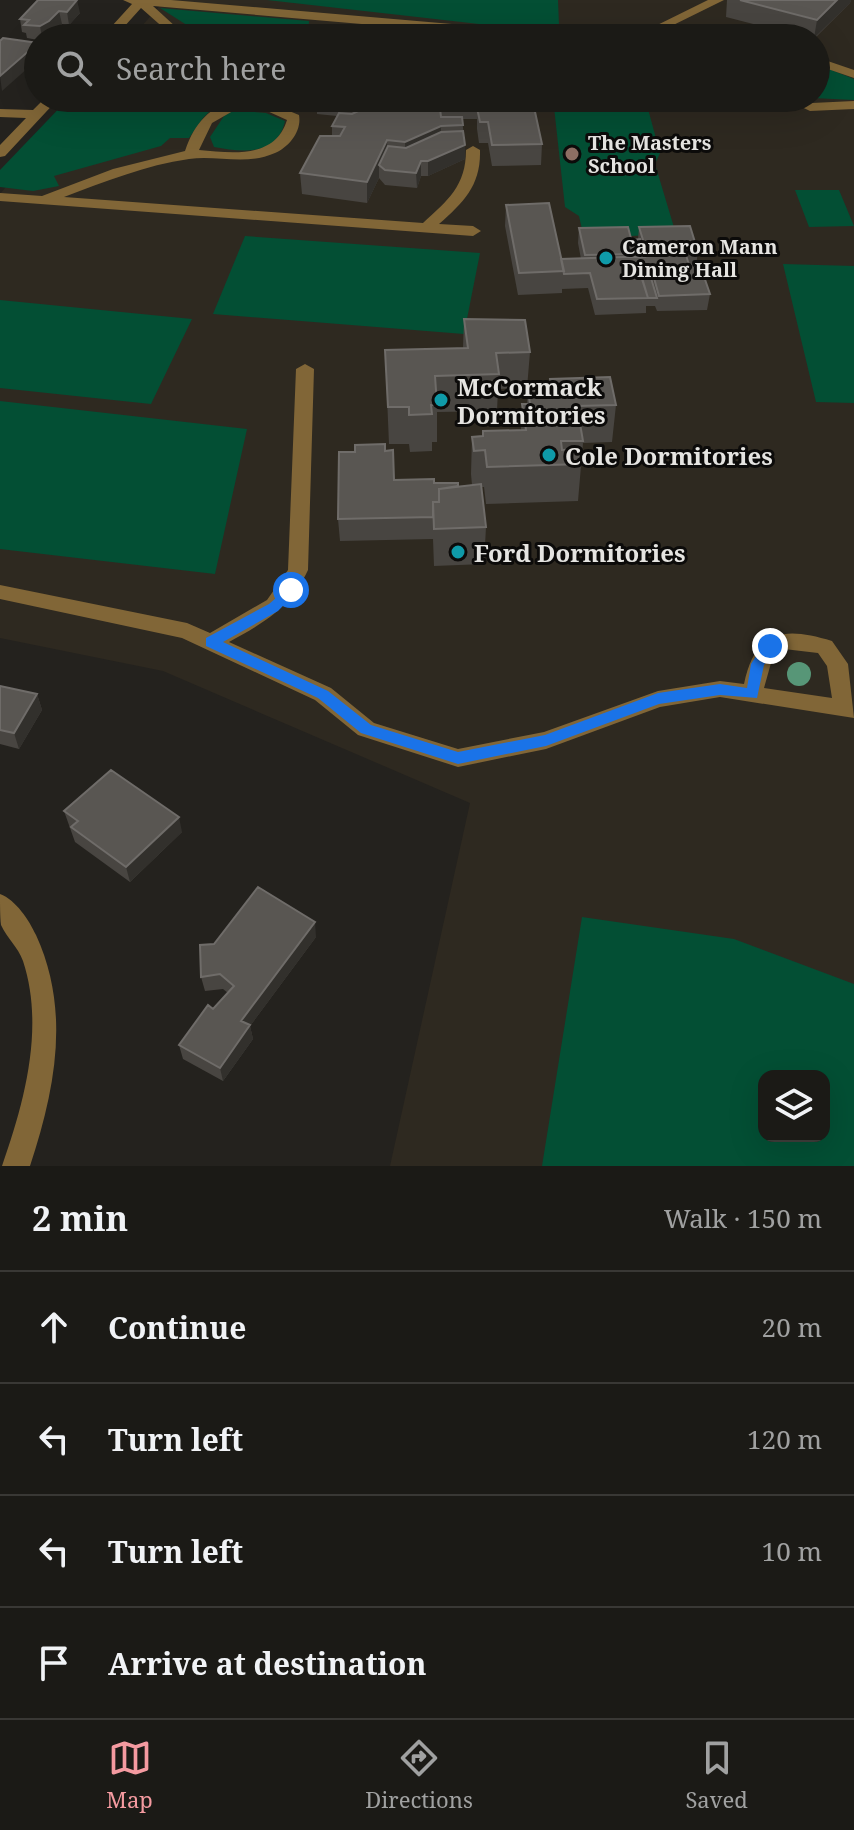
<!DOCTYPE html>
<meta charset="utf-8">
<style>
body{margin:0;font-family:"Noto Serif",serif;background:#282723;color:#f1f3f6}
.controls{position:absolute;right:24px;bottom:24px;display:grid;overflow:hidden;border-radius:16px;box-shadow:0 8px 32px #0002}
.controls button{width:72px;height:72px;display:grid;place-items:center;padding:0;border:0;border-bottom:2px solid #393835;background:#1b1a16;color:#f1f3f6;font:40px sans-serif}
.stop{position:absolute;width:24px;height:24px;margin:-18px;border:6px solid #1a73e8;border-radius:50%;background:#fff}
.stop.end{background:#1a73e8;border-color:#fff;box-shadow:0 2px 8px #0008}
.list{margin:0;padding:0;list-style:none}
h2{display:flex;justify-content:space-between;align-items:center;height:104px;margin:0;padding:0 32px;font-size:34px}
h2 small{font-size:26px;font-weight:400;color:#a0a1a1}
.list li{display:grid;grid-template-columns:52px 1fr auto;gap:24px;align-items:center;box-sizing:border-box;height:112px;padding:0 32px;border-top:2px solid #393835}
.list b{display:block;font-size:30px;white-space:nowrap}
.list em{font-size:26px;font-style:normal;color:#a0a1a1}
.icon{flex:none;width:44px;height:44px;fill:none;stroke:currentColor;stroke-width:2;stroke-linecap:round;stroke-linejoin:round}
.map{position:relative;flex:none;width:854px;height:1166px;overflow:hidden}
.search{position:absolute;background:#1b1a16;box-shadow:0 8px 32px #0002;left:24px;right:24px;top:24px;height:88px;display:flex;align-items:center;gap:20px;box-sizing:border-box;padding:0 28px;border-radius:44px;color:#a0a1a1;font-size:30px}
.sheet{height:552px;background:#1b1a16}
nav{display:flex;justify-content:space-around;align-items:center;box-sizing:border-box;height:112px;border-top:2px solid #393835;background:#1b1a16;font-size:22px;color:#a0a1a1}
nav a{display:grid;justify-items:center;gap:4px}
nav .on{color:#f49aa0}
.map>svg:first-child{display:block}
.built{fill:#2e2920;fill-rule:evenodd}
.green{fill:#034f34;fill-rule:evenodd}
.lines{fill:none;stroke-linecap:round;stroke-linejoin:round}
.minor{fill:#816637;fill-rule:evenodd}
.tree{fill:#579677}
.wall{fill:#484541}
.shaded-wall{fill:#32302c}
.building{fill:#595652;stroke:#6f6c69;stroke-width:2}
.route{fill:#1a73e8}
.education-dot{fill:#8d6e63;stroke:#0c0b0a;stroke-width:3}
.culture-dot{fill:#0f9aa8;stroke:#0c0b0a;stroke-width:3}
.labels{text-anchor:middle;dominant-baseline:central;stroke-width:6;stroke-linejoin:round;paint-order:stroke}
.far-poi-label{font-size:20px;font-weight:bold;fill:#e5e4e1;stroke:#0c0b0a;text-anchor:start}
.poi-label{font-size:24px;font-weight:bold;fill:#e5e4e1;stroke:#0c0b0a;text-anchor:start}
</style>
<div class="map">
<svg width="854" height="1166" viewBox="0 0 854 1166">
<rect width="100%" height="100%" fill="#24221e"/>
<path class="built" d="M165 0H854V1166H390L470 803 163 671 0 638V194L80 98H816V38H131ZM764 1076H824V1136H764Z"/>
<path class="green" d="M267 0H558L559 25 550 32Z
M160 8 309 21 308 38H200L193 29Z
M816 64 854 79V100L813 98H816Z
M69 98H223L203 118 189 138H170L161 146 54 176 59 186 33 191 0 187V170Z
M553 98H645L660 153 655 164 676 234 584 238 579 216 565 207Z
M234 110 266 113 285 121C277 157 242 152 214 147L210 137 224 116Z
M795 190H839L854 226 809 227Z
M245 236 480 253 464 334 213 314Z
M783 264 854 266V403L816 402Z
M0 300 192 319 151 404 0 388Z
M0 401 247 429 215 574 0 549Z
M582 917 734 939 854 984V1166H542ZM764 1076H824V1136H764Z"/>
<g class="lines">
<path class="minor" d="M123 0H171L570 34 576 38H526L153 6 188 38H175L141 8 114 38H101L132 4Z
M708 0H724L647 38H631Z
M816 57 854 70V78L816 65Z
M45 98H59L5 156 0 157V145L26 118 0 117V109L33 110Z
M783 98H801L812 103 854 101V109L810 111Z
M239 99 272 104 299 115C302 131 289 147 275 153 246 166 218 155 189 159 146 165 104 182 64 197L423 223C448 200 466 186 466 150L473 146 480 150C481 185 464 202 439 224L473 226 481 231 473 236 0 201V193L42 196 113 169 185 151C195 122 209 107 239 99ZM240 107 265 110 287 120C275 159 233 153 199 150L212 123Z
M305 364 314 369 308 570C291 607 264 623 229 642L331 688 374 723 458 749 544 732 658 691 720 681 744 684C755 630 784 626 832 641L848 664 854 718 720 697 660 707 546 749 458 767 358 735 315 700 182 638 0 599V585L187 623 210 633 267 600 288 570 296 369ZM784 649 818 653 827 666 832 698 764 688 771 663Z
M0 894C16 900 29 920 36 935 71 1011 55 1090 30 1166H2C24 1103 45 1028 23 961 18 947 7 938 1 925 0 917 0 903 0 894Z"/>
</g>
<circle class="tree" cx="799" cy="674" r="12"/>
<path class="wall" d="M38 0 80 13 69 25 62 24 51 35 46 38H38V40L27 38 26 33 22 32 20 19Z
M727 0H851L850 3 815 38H807L726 17Z
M317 98H532L542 144 541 165 492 166 488 143H479L477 129V119H462L465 145V159L428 176H421L417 188 385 185 379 178 367 203 302 194 300 173 332 136V126L337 116 317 114Z
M676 98H752L750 112H680Z
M506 205 561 260 581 259 578 243 579 228 631 240 638 239 639 227 698 252 696 265 710 294 707 310 657 311 655 306H646V313L595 315 588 288 562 289V293L518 295 505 226Z
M464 319 530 352 527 388 498 389 497 411 437 412V442H432V451L410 452 409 444H389L385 350 463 348Z
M550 379 616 405 612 442 583 443 578 501 486 504 484 487H481L486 527 484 564 434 566 433 539 340 541 338 519 385 451 394 480 458 486 472 485 471 474 472 437 483 436 521 430 522 404H527L528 390 549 389Z
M0 686 37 694 42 710 19 749 0 744Z
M64 811 182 832 130 882 75 842Z
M316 937 250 1026 253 1039 223 1081 183 1059 179 1045 228 993 223 989 205 991 201 977Z"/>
<path class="shaded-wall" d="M77 0 80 13 69 25 67 12Z
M837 0H851L850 3 814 38 817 20Z
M59 11 62 24 51 35 46 38H42L40 26Z
M38 43V59L2 91 0 76Z
M441 126V147L406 163 405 142Z
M387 140 388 161 379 165V178L367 203V182Z
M465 145V159L428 176V161Z
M421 161V176L417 188 416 173Z
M37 694 42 710 19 749 14 733Z
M179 817 182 832 130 882 126 867Z
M315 922 316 937 250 1026 253 1039 223 1081 220 1068 241 1021Z"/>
<path class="building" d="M38 0H77L67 12 59 11 49 21 40 26 24 25 29 20 20 19Z
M740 0H837L817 20Z
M3 38 38 43 0 76V41Z
M317 98H386L380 101 363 100 361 104 316 100Z
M386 98H397L401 100 439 99 441 117H462L463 125 441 126 405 142 387 140 367 182 300 173 320 136H340L345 127 332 126 339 113 352 114Z
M397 98H484L485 104 439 105V99L401 100Z
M486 98H532L542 144 492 145 488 122H480L477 108H488Z
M463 131 465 145 428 161H421L416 173 385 170 379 165 388 146 406 148 441 132Z
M549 203 564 271 519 273 506 205Z
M690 226 698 252 647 253 639 227Z
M628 227 635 254 585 255 579 228Z
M640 239 645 257H634L635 254 631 240Z
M686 255 689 265H700L710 294 659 296 652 271H640L648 298 597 299 590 273 564 274 561 259Z
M651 278 657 298H648L642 279Z
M464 319 525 320 530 352 496 353 499 374 435 376 437 405H431L432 414 409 415V407H388L385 350 468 348Z
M610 377 616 405 577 406 583 441H561L562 450 579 449 582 464 487 467 485 450 474 451 472 437 483 436V431L526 430 522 404H530L528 390 551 389 550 379Z
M385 444V451L393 450 394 480 434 479V483H458V486L439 489V502H433V517L338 519 339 452H355V445Z
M481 484 486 527 434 529 433 502H439V489Z
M0 686 37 694 14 733 0 730Z
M111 770 179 817 126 867 71 827 78 821 64 811Z
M258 887 315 922 241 1021 250 1025 220 1068 179 1045 208 1005 213 1009 234 986 220 974 201 977 200 945 214 944Z"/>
<path class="route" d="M291 585 298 590 278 611 223 642 328 691 371 725 458 752 545 735 658 693 720 684 747 688 751 664 765 642H775L777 646 764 665 757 698 720 695 659 704 546 746 458 764 361 733 318 698 206 646V638L269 604Z"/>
<circle class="education-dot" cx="572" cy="154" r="8"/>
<g class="culture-dot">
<circle cx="606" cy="258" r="8"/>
<circle cx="441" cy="400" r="8"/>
<circle cx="549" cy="455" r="8"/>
<circle cx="458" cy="552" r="8"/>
</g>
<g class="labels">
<g class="far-poi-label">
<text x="588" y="142">The Masters<tspan x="588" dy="23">School</tspan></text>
<text x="622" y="246">Cameron Mann<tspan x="622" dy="23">Dining Hall</tspan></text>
</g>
<g class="poi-label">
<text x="457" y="386">McCormack<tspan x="457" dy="28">Dormitories</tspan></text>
<text x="565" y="455">Cole Dormitories</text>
<text x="474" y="552">Ford Dormitories</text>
</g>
</g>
</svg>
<div class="controls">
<button><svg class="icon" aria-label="layers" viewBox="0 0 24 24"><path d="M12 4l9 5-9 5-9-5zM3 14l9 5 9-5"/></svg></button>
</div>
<div class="stop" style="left:291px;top:590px"></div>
<div class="stop end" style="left:770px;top:646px"></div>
<div class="search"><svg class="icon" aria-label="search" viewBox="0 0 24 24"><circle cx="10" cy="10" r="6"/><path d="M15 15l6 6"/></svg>Search here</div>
</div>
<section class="sheet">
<h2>2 min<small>Walk · 150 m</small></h2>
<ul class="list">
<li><svg class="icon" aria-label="ahead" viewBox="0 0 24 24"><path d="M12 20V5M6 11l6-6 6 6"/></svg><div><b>Continue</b></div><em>20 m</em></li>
<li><svg class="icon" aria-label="left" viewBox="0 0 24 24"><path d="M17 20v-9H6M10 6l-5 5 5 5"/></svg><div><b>Turn left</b></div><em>120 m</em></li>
<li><svg class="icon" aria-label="left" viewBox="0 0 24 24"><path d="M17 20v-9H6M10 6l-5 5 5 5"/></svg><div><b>Turn left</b></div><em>10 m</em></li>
<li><svg class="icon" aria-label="arrive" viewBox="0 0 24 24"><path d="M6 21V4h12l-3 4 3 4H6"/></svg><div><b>Arrive at destination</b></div></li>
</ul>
</section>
<nav>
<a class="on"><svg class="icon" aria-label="map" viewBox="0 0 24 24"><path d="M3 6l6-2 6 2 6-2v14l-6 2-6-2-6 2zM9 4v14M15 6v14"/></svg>Map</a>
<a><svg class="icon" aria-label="directions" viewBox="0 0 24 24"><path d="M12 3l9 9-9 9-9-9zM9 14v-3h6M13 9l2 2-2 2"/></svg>Directions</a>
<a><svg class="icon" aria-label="saved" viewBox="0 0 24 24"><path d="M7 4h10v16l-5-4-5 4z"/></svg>Saved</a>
</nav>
